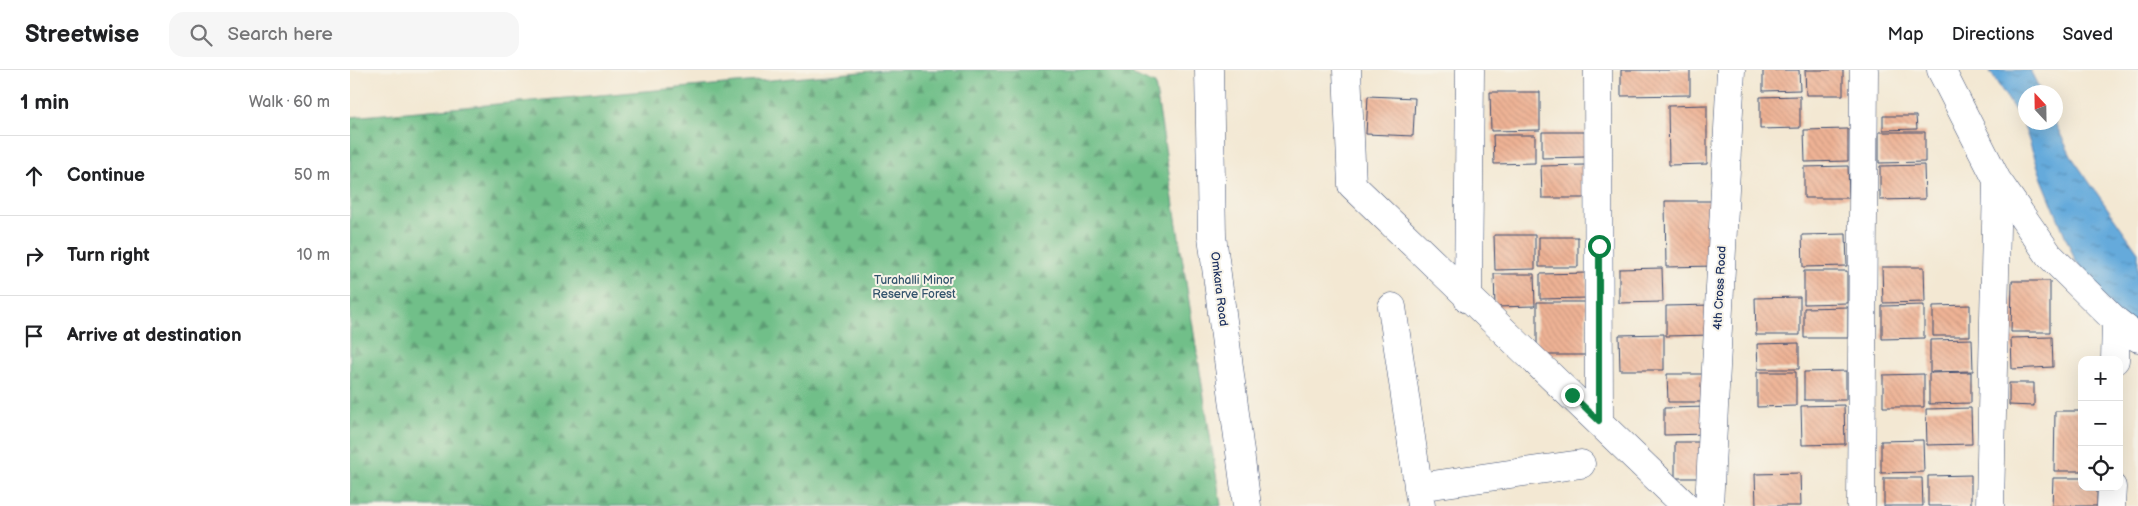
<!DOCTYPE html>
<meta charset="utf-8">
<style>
body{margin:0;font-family:"Balsamiq Sans",sans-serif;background:#f6f6f6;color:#202124}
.controls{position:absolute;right:15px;bottom:15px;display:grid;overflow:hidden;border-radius:10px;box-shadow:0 5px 20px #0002}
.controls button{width:45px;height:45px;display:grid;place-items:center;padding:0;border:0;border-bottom:1px solid #e0e0e0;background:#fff;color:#202124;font:25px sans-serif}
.compass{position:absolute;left:1668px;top:15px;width:45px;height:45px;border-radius:50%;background:#fff;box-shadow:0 5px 20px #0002;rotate:338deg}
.stop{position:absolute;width:15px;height:15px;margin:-11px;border:4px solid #0b8043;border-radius:50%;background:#fff}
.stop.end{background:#0b8043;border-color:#fff;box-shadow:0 1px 5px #0008}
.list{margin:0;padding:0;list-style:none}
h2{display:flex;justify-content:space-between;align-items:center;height:65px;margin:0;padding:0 20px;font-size:21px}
h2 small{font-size:16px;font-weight:400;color:#757577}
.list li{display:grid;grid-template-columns:32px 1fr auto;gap:15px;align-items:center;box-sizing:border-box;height:80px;padding:0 20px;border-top:1px solid #e0e0e0}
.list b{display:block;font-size:19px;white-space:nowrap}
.list em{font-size:16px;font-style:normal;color:#757577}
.icon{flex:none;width:28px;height:28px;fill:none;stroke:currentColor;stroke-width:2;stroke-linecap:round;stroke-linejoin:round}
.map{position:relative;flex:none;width:1788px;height:436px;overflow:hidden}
header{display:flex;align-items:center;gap:30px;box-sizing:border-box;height:70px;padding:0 25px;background:#fff;border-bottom:1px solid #e0e0e0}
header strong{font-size:24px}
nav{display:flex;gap:28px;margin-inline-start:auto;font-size:18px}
.search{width:350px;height:45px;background:#f6f6f6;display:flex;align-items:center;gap:12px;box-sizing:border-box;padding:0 18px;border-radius:15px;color:#757577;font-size:19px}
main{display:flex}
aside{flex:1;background:#fff}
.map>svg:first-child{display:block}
.forest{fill:url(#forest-firs);stroke:#467774}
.water{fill:url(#water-ripples);stroke:#406c9c}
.building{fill:url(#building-back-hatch)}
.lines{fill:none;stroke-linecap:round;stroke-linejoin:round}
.minor-casing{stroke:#3b4b70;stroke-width:29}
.tertiary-casing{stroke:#3b4b70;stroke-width:29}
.minor{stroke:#fff;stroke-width:28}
.tertiary{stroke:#fff;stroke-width:28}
.route{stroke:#0b8043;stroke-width:6}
.labels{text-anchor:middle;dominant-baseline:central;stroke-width:4;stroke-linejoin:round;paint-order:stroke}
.park-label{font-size:12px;fill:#32536c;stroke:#f7f3e8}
.street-label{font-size:12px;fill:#1b2f5e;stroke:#f7f3e8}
</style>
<header>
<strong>Streetwise</strong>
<div class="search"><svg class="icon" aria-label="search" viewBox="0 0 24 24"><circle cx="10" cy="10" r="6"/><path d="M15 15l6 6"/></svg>Search here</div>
<nav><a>Map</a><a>Directions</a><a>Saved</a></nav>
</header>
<main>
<aside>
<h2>1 min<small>Walk · 60 m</small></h2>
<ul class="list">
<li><svg class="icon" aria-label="ahead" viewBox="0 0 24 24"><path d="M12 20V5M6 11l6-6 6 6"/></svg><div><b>Continue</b></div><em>50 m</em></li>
<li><svg class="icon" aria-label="right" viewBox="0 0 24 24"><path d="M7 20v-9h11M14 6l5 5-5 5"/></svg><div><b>Turn right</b></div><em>10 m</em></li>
<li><svg class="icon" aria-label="arrive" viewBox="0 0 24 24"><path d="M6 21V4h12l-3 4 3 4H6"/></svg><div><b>Arrive at destination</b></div></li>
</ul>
</aside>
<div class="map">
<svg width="1788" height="436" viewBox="0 0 1788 436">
<defs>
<pattern id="forest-firs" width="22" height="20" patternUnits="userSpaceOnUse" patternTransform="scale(1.25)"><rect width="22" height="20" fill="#71bf89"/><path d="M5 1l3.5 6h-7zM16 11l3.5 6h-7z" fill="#5c9c73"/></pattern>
<pattern id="water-ripples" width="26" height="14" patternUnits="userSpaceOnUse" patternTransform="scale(1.25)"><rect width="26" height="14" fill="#65aadb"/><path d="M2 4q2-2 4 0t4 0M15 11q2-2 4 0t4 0" fill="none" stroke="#528bb5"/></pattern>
<pattern id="building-back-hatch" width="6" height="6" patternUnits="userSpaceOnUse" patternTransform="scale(1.25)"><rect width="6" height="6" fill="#eeb294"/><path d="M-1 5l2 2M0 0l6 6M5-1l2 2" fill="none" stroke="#cc9982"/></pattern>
</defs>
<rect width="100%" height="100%" fill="#f7f3e8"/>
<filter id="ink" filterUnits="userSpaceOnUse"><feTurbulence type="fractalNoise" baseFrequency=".02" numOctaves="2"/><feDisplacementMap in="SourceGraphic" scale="10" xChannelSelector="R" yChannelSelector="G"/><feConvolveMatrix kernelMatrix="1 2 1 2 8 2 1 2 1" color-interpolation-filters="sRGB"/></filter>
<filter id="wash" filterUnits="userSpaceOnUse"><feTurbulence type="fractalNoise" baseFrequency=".0096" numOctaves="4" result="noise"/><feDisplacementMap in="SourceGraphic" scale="20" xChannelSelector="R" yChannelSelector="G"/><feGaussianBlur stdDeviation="1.12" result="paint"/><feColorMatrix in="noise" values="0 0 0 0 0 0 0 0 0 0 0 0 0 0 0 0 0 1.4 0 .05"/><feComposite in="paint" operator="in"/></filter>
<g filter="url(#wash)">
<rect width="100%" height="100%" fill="#f3e8d3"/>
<path class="forest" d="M534 0H772L805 14 871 436H0V47Z"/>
<path class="water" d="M1639 0H1680L1691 22H1676V52L1705 53 1721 86 1788 182V258L1769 247 1725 190 1692 109 1673 53Z"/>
<g id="blocks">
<path class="building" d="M1271 0H1340V25L1271 26Z
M1413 0H1449L1450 20 1413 21Z
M1455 0H1493V25H1456Z
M1140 22H1190V60L1141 61Z
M1018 26 1065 28 1063 66 1016 64Z
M1450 26V58L1410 59V27Z
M1357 35V94L1319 95 1318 36Z
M1533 46H1566L1567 59 1533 60Z
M1498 59V91L1455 92 1454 60Z
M1192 62H1235V87L1192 88Z
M1529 62H1575V92L1529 93Z
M1143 65H1185V93L1144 94Z
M1235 95 1236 128H1192L1191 96Z
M1574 95 1575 129 1530 130V96Z
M1498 96 1499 128H1454V97Z
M1315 131H1364L1365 196 1316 197Z
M1496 164 1497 196 1453 197 1452 165Z
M1144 165H1185V199L1145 200Z
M1189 167H1228V197H1189Z
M1532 197H1574L1575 232 1533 233Z
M1312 198 1313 232 1269 233V199Z
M1454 201H1497V233L1454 234Z
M1237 203V228L1190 229V204Z
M1144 204H1184L1185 236 1145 237Z
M1662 211H1700V262H1661Z
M1450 227V265H1406L1405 228Z
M1187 232H1236V285H1187Z
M1362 235V265L1316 266V236Z
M1574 235V268L1532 269V236Z
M1620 235V266H1583V236Z
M1498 237V268H1454V238Z
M1314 264V300H1270L1269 265Z
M1702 267 1703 297 1662 299 1661 268Z
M1622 269 1623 301 1580 302V270Z
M1449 273V299H1408L1407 274Z
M1496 301V330H1454V302Z
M1407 302H1446V336L1407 337Z
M1621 302V333L1579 334V303Z
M1317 304H1358V332H1318Z
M1574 304V337H1533V305Z
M1659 313H1684V336L1659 335Z
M1494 335 1495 374 1452 375 1451 336Z
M1359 337V364L1314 365V338Z
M1621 338 1622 374 1577 375 1576 339Z
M1705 341H1732V401H1704Z
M1573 370 1574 402 1531 403V371Z
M1325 372H1360V408H1325Z
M1450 403 1451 436H1406L1405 404Z
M1621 405V436H1578V406Z
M1534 408H1572L1573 436H1534Z
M1703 408H1732V417H1747V436H1702Z"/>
</g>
</g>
<g filter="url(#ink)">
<use href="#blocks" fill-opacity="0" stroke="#3b4b70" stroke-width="1"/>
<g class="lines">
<g class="minor-casing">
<path id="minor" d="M997 0 1002 115 1336 436
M1248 0 1249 351
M1591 0 1647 110 1699 185 1766 251 1788 268
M1118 229 1120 0
M1042 237 1071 436
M1765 290 1766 251
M1068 417 1231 394
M1359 436 1381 0
M1511 436 1514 0
M1640 436 1647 110
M1761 436 1762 417"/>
</g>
<g class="tertiary-casing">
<path id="tertiary" d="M859 0 862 166 897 436"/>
</g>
<use href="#minor" class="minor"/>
<use href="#tertiary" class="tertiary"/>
</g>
</g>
<g class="lines" filter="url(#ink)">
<path class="route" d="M1222 325 1249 351V176"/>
</g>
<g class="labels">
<g class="park-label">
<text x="564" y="210">Turahalli Minor<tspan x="564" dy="14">Reserve Forest</tspan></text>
</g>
<g class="street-label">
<text transform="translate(1370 218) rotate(-87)">4th Cross Road</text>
<text transform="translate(869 219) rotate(83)">Omkara Road</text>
</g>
</g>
</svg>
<div class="controls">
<button>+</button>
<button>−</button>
<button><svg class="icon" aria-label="locate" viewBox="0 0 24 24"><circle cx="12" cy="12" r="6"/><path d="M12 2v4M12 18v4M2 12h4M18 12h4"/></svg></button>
</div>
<svg class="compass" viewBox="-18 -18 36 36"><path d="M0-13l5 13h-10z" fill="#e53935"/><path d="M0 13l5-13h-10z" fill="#757577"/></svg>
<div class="stop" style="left:1249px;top:176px"></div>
<div class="stop end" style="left:1222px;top:325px"></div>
</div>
</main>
